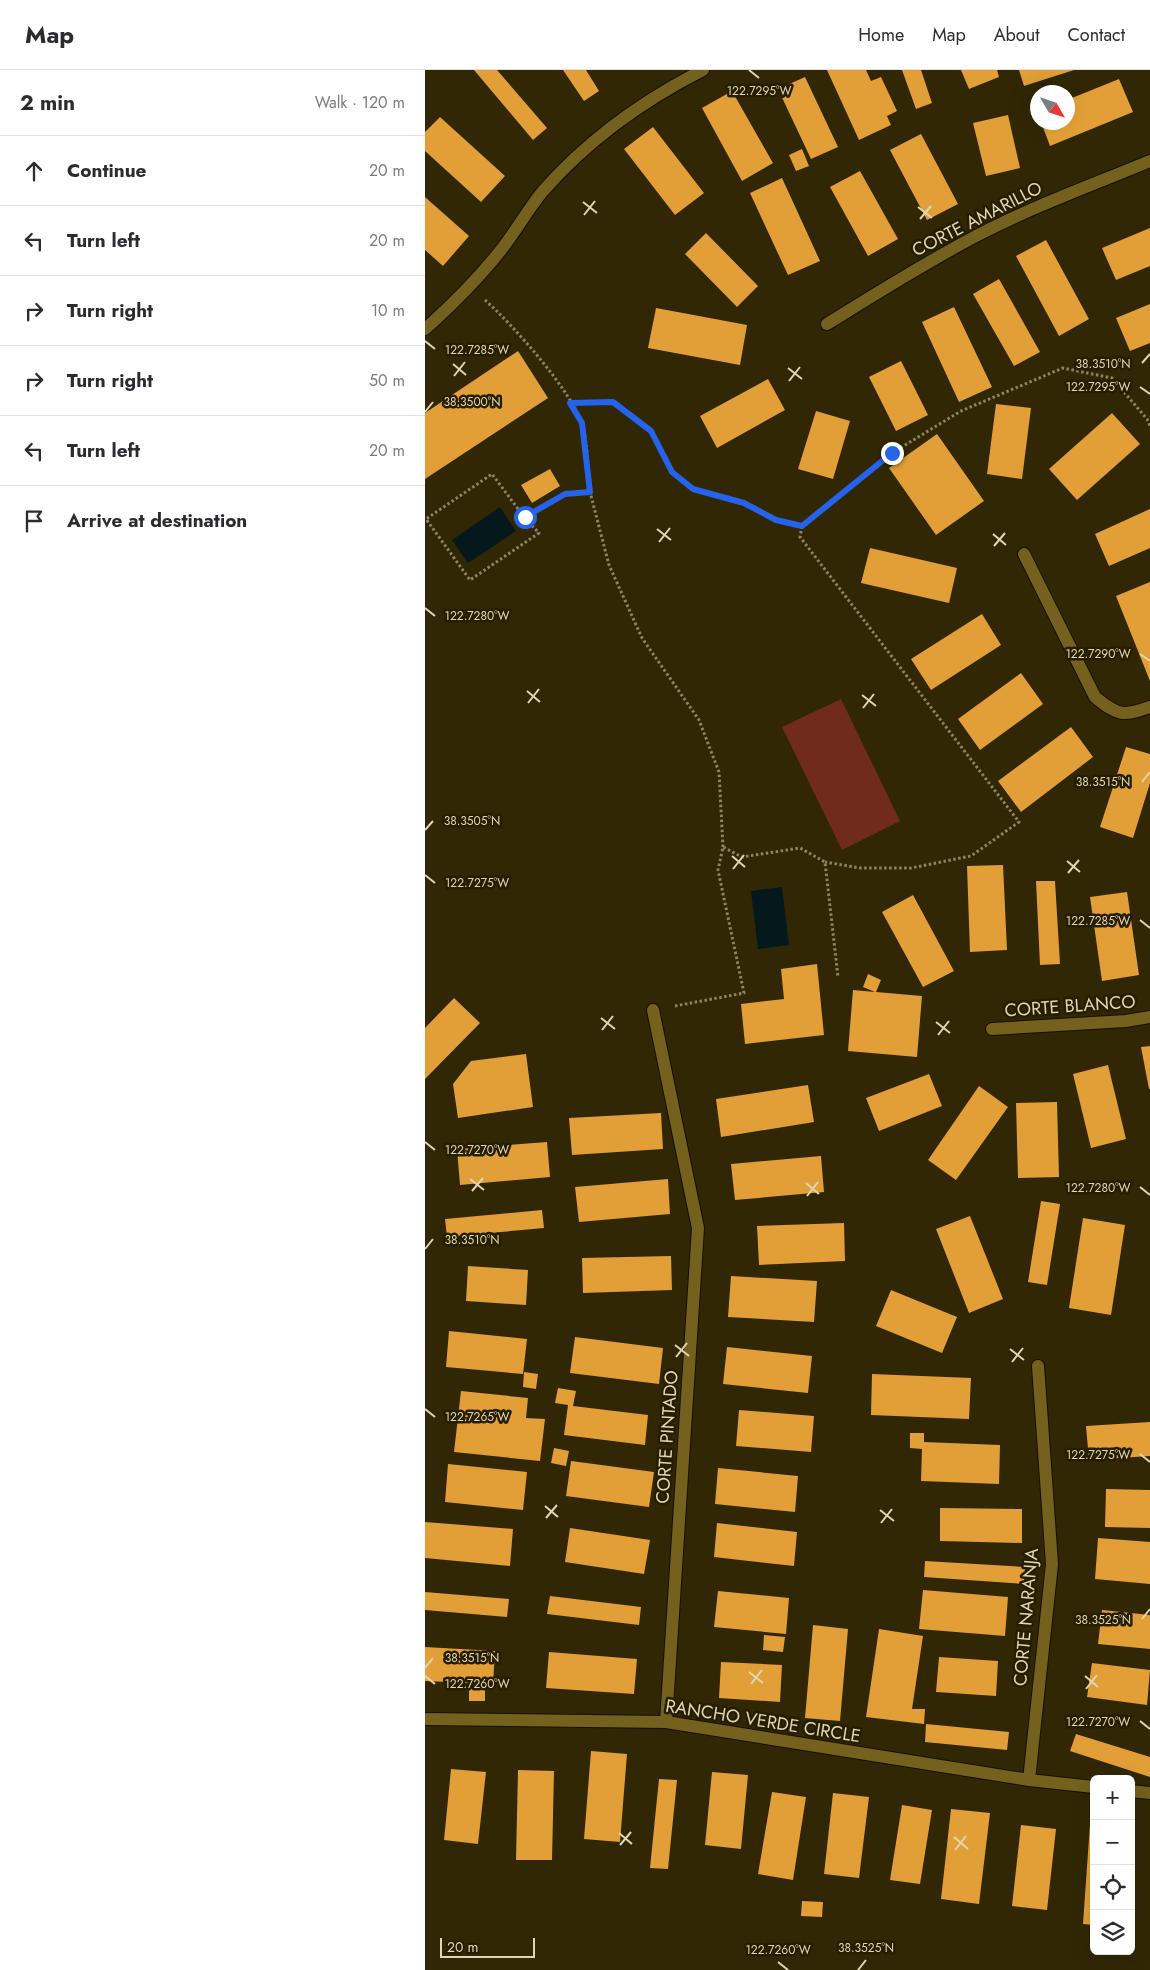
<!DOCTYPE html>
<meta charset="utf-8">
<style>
body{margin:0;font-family:Jost,sans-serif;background:#f7f7f7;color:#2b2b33}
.controls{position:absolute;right:15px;bottom:15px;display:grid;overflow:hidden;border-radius:8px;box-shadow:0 5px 20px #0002}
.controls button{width:45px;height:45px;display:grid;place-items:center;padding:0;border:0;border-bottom:1px solid #e1e1e2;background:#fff;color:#2b2b33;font:25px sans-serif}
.compass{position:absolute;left:605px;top:15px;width:45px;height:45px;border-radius:50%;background:#fff;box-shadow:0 5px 20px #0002;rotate:129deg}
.scale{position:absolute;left:15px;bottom:12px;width:95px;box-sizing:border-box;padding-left:5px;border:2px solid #e0d6b6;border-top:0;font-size:14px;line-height:18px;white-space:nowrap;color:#e0d6b6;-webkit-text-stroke:4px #271e00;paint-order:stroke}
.stop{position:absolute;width:15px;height:15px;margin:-11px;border:4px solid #2563eb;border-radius:50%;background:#fff}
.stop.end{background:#2563eb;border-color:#fff;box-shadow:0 1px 5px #0008}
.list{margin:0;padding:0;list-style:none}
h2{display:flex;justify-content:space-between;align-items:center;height:65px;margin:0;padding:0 20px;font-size:21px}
h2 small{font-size:16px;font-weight:400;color:#7c7c81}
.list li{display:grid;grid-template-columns:32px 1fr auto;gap:15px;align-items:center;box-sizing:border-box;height:70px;padding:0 20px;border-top:1px solid #e1e1e2}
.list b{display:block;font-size:19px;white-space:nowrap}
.list em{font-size:16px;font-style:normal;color:#7c7c81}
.icon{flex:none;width:28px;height:28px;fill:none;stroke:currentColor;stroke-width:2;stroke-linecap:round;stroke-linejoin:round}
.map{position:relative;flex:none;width:725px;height:1900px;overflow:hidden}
header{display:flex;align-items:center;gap:30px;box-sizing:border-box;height:70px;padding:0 25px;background:#fff;border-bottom:1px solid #e1e1e2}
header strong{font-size:24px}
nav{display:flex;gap:28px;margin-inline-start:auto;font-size:18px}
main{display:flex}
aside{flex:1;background:#fff}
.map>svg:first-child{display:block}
.green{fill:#712b1c}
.water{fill:#05191d}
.building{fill:#e29f37}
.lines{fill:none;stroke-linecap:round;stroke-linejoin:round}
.street-casing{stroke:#161100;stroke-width:14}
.path{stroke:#8e8462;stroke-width:3;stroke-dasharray:2.5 2.5;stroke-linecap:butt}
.street{stroke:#73611d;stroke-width:12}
.route{stroke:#2563eb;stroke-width:6}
.ticks{fill:none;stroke:#e0d6b6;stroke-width:2}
.labels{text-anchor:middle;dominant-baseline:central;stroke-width:5;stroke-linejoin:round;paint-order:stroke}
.street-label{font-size:18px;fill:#e0d6b6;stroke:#271e00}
.ticks-label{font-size:12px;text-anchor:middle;fill:#e0d6b6;stroke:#271e00;stroke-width:5;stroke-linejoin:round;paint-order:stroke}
</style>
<header>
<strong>Map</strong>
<nav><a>Home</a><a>Map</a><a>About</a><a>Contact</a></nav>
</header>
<main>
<aside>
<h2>2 min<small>Walk · 120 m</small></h2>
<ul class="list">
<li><svg class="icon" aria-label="ahead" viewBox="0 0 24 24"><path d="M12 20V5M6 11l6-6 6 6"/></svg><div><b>Continue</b></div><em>20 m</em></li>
<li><svg class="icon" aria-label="left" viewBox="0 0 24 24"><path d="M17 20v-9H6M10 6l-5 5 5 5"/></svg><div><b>Turn left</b></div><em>20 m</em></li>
<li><svg class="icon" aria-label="right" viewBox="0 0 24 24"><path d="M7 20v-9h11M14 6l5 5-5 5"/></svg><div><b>Turn right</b></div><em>10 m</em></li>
<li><svg class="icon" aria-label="right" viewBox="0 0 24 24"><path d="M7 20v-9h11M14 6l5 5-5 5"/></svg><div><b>Turn right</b></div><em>50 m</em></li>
<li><svg class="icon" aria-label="left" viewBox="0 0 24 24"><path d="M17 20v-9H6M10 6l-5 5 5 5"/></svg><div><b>Turn left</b></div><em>20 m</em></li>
<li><svg class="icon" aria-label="arrive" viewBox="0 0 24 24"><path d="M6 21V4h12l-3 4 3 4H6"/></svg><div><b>Arrive at destination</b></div></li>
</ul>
</aside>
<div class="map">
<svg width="725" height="1900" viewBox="0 0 725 1900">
<rect width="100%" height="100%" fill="#312704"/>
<path class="green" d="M416 629 475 751 417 780 357 657Z"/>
<path class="water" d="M75 437 91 461 43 493 27 470Z
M357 817 364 875 333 879 326 821Z"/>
<path class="building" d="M49 0H72L122 58 108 70Z
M138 0H161L174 21 159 31Z
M402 0H441L446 11 456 7 472 41 462 46 466 55 434 70Z
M477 0H496L507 33 491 39Z
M536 0H572L574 7 544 19Z
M594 0H649L599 16Z
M380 7 413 77 386 89 353 19Z
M694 9 708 42 625 76 616 52H642V30Z
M307 21 348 93 317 111 277 38Z
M583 45 595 98 561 106 548 53Z
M15 47 80 106 56 132 0 81V62Z
M228 57 279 123 250 145 199 79Z
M496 64 533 134 502 150 465 80Z
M377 79 384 96 371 101 364 85Z
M435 101 473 169 443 186 405 117Z
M357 108 395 191 363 205 325 123Z
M0 127 44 166 18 196 0 180Z
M725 158V196L691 210 677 178Z
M281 163 333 216 312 237 260 184Z
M621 170 664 249 634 266 591 186Z
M574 209 615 282 589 296 548 224Z
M725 234V273L705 281 691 248Z
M529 237 567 317 534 332 497 252Z
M231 238 322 255 315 295 223 278Z
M93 281 123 328 0 409V343Z
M476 291 503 345 471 361 444 307Z
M343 309 360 340 292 378 275 346Z
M571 334 606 338 597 409 562 404Z
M391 341 425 351 408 409 373 399Z
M687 343 715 374 652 430 624 399Z
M512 364 559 431 511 465 464 398Z
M125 399 135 416 107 433 96 415Z
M725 439V478L684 496 670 464Z
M445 478 532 498 524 533 436 513Z
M725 512V611L691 526Z
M557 544 576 575 506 620 486 589Z
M596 603 618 634 555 680 533 649Z
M646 657 668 687 596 742 573 711Z
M701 677 725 684V713L708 768 675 757Z
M578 795 582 880 545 882 542 796Z
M611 811H630L635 894 615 895Z
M702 822 714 905 677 911 665 827Z
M488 825 529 901 498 917 457 842Z
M392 894 399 965 320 974 316 934 359 929 356 899Z
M443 904 456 910 451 922 497 926 492 987 423 981 428 920 450 922 438 917Z
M29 928 55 953 0 1009V958Z
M725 976V1019H724L716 977Z
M101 984 108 1037 33 1048 28 1014 46 991Z
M683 995 701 1069 666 1078 648 1004Z
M504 1004 517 1036 454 1061 441 1028Z
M383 1015 389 1052 296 1067 291 1029Z
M554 1016 583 1037 531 1110 503 1090Z
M632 1032 634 1107 593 1108 591 1033Z
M236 1043 238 1079 147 1085 144 1048Z
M122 1072 125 1107 35 1115 32 1079Z
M396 1086 399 1122 310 1130 306 1094Z
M243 1109 245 1144 154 1152 150 1117Z
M616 1131 635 1134 622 1215 603 1212Z
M117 1140 119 1158 22 1167 20 1149Z
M545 1146 578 1229 544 1243 511 1159Z
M658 1148 700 1155 686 1245 644 1238Z
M419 1153 420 1191 334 1195 332 1156Z
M246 1186 247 1220 158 1223 157 1188Z
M43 1196 103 1200 101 1235 41 1231Z
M306 1206 392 1211 389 1252 303 1247Z
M466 1220 532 1247 517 1283 451 1256Z
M24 1261 102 1269 98 1304 21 1297Z
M150 1267 238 1278 234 1314 145 1303Z
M302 1277 387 1286 383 1323 298 1314Z
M99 1302 113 1304 111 1319 98 1317Z
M447 1304 546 1308 544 1349 446 1345Z
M133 1318 151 1321 148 1336 223 1345 220 1375 139 1365 143 1335 130 1333Z
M36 1321 103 1328 101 1348 120 1349 115 1391 29 1382Z
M314 1340 389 1346 386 1382 311 1376Z
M725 1352V1386L664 1390 661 1356Z
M485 1363H499V1372L575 1375 574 1414 496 1411 497 1379 485 1378Z
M129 1378 144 1381 141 1396 126 1393Z
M146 1391 229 1402 224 1437 141 1426Z
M23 1394 102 1402 98 1440 20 1432Z
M293 1398 373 1406 370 1442 290 1434Z
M681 1419 725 1420V1458L680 1457Z
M515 1438 597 1439V1473L515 1471Z
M0 1452 88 1459 85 1496 0 1488Z
M292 1453 372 1462 369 1496 289 1487Z
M145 1458 225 1470 219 1504 140 1492Z
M673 1468 725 1472V1514L670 1509Z
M500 1491 600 1497 599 1514 499 1507Z
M498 1520 583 1527 580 1566 494 1559Z
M293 1521 364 1528 361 1564 289 1557Z
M0 1522 84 1529 82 1547 0 1540Z
M125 1526 216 1537 214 1555 122 1544Z
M677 1540 725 1545V1579L673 1574Z
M388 1555 423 1559 415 1651 380 1648Z
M454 1559 498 1566 487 1639H500L499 1654 441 1647Z
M339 1565 360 1567 358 1582 338 1580Z
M0 1577 70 1581 68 1614 0 1611Z
M124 1582 212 1589 209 1624 121 1618Z
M514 1587 573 1591 571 1626 511 1622Z
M296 1592 357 1595 355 1632 294 1628Z
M667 1593 725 1600 722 1635 662 1627Z
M44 1616H60V1631H44Z
M501 1654 584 1662 582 1680 500 1672Z
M651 1664 725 1687V1707L645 1681Z
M166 1681 202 1684 195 1772 159 1769Z
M26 1699 61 1702 53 1774 19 1770Z
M93 1700 129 1701 127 1790H91Z
M287 1702 323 1705 316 1779 280 1775Z
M234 1709 252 1710 243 1799 225 1798Z
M347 1722 381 1727 368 1810 333 1804Z
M408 1723 444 1727 434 1808 399 1804Z
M477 1735 507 1740 495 1814 465 1810Z
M526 1739 565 1743 554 1834 516 1829Z
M665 1754H669V1855L658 1854Z
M596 1755 631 1759 622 1840 587 1836Z
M377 1831 398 1832 397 1847 376 1846Z"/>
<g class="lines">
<g class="street-casing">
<path id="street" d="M402 254C452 223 501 192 553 165 609 136 667 115 725 91
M0 259C28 234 53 209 76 180 91 161 103 139 118 121 162 71 219 30 278 0
M599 484 670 627C692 645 697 647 725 637
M228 940 273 1158 241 1652
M567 959 701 951 725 947
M0 1649 241 1652 604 1710 669 1717
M604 1710 627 1494 613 1296
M706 1721 725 1723"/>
</g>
<path class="path" d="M60 230C87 254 146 320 157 354 163 373 163 402 165 422
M145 333H188L226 361 247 402 268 419 319 433 351 450 377 456 467 383 536 341 638 298 687 308 722 349 725 356
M99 447 67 404 1 449 45 510 114 463 99 447 140 424 165 422 184 495 217 568 274 650 294 702 298 777
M377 456 375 467 594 752 546 786 486 798H435L400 792
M250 936 319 923 293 800 298 777 317 787 375 778 400 792 413 907"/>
<use href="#street" class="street"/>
</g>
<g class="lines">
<path class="route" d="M100 447 140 424 165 422 157 353 145 333 188 332 226 361 247 402 268 419 319 433 351 450 377 456 467 383"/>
</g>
<path class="ticks" d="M324 0 334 8M158 132 172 143M493 137 507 148M159 145 170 131M495 149 506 136M0 271 10 279M717 293 725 284M28 294 41 305M363 298 377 309M29 306 40 292M364 311 375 297M715 317 725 324M0 342 8 332M232 459 246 470M568 464 581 475M234 472 245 458M569 476 580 463M0 538 10 546M715 584 725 591M102 621 115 632M437 625 451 636M103 633 114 619M438 638 449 624M717 712 725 702M0 760 8 751M307 786 320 797M642 791 655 802M308 799 319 785M643 803 654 790M0 805 10 813M715 850 725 858M176 948 190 959M511 952 525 963M177 960 188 946M513 965 524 951M0 1072 10 1080M45 1109 59 1120M381 1113 394 1124M715 1117 725 1125M47 1121 58 1108M382 1126 393 1112M0 1179 8 1169M250 1275 264 1286M585 1279 599 1290M251 1287 262 1273M587 1292 598 1278M0 1339 10 1347M715 1384 725 1392M120 1436 133 1447M455 1440 469 1451M121 1448 132 1435M456 1453 467 1439M717 1549 725 1539M0 1598 8 1588M324 1602 338 1613M0 1606 10 1614M660 1606 673 1617M326 1614 337 1600M661 1619 672 1605M715 1651 725 1659M194 1763 207 1774M529 1767 543 1779M195 1775 206 1762M530 1780 541 1766M353 1892 363 1900M433 1900 441 1890"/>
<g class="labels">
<g class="street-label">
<text transform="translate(552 149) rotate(-27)">CORTE AMARILLO</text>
<text transform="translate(645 936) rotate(-4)">CORTE BLANCO</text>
<text transform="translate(242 1367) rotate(-86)">CORTE PINTADO</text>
<text transform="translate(601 1547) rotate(-85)">CORTE NARANJA</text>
<text transform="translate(338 1651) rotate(9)">RANCHO VERDE CIRCLE</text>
</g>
</g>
<g class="ticks-label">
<text x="334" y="25">122.7295°W</text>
<text x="52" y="284">122.7285°W</text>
<text x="678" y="298">38.3510°N</text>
<text x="673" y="321">122.7295°W</text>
<text x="47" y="336">38.3500°N</text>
<text x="52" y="550">122.7280°W</text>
<text x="673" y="588">122.7290°W</text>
<text x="678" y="716">38.3515°N</text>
<text x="47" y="755">38.3505°N</text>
<text x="52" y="817">122.7275°W</text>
<text x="673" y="855">122.7285°W</text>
<text x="52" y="1084">122.7270°W</text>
<text x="673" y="1122">122.7280°W</text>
<text x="47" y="1174">38.3510°N</text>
<text x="52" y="1351">122.7265°W</text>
<text x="673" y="1389">122.7275°W</text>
<text x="678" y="1554">38.3525°N</text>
<text x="47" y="1592">38.3515°N</text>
<text x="52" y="1618">122.7260°W</text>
<text x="673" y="1656">122.7270°W</text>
<text x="441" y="1882">38.3525°N</text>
<text x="353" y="1884">122.7260°W</text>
</g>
</svg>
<div class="controls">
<button>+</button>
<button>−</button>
<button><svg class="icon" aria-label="locate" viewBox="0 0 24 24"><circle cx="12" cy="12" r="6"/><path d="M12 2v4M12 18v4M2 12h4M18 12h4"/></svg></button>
<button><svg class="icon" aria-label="layers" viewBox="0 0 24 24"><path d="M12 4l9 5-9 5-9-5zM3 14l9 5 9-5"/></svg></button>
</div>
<svg class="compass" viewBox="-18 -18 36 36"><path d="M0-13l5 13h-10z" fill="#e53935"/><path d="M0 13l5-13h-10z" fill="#7c7c81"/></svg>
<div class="scale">20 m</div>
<div class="stop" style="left:100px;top:447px"></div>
<div class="stop end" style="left:467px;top:383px"></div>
</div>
</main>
